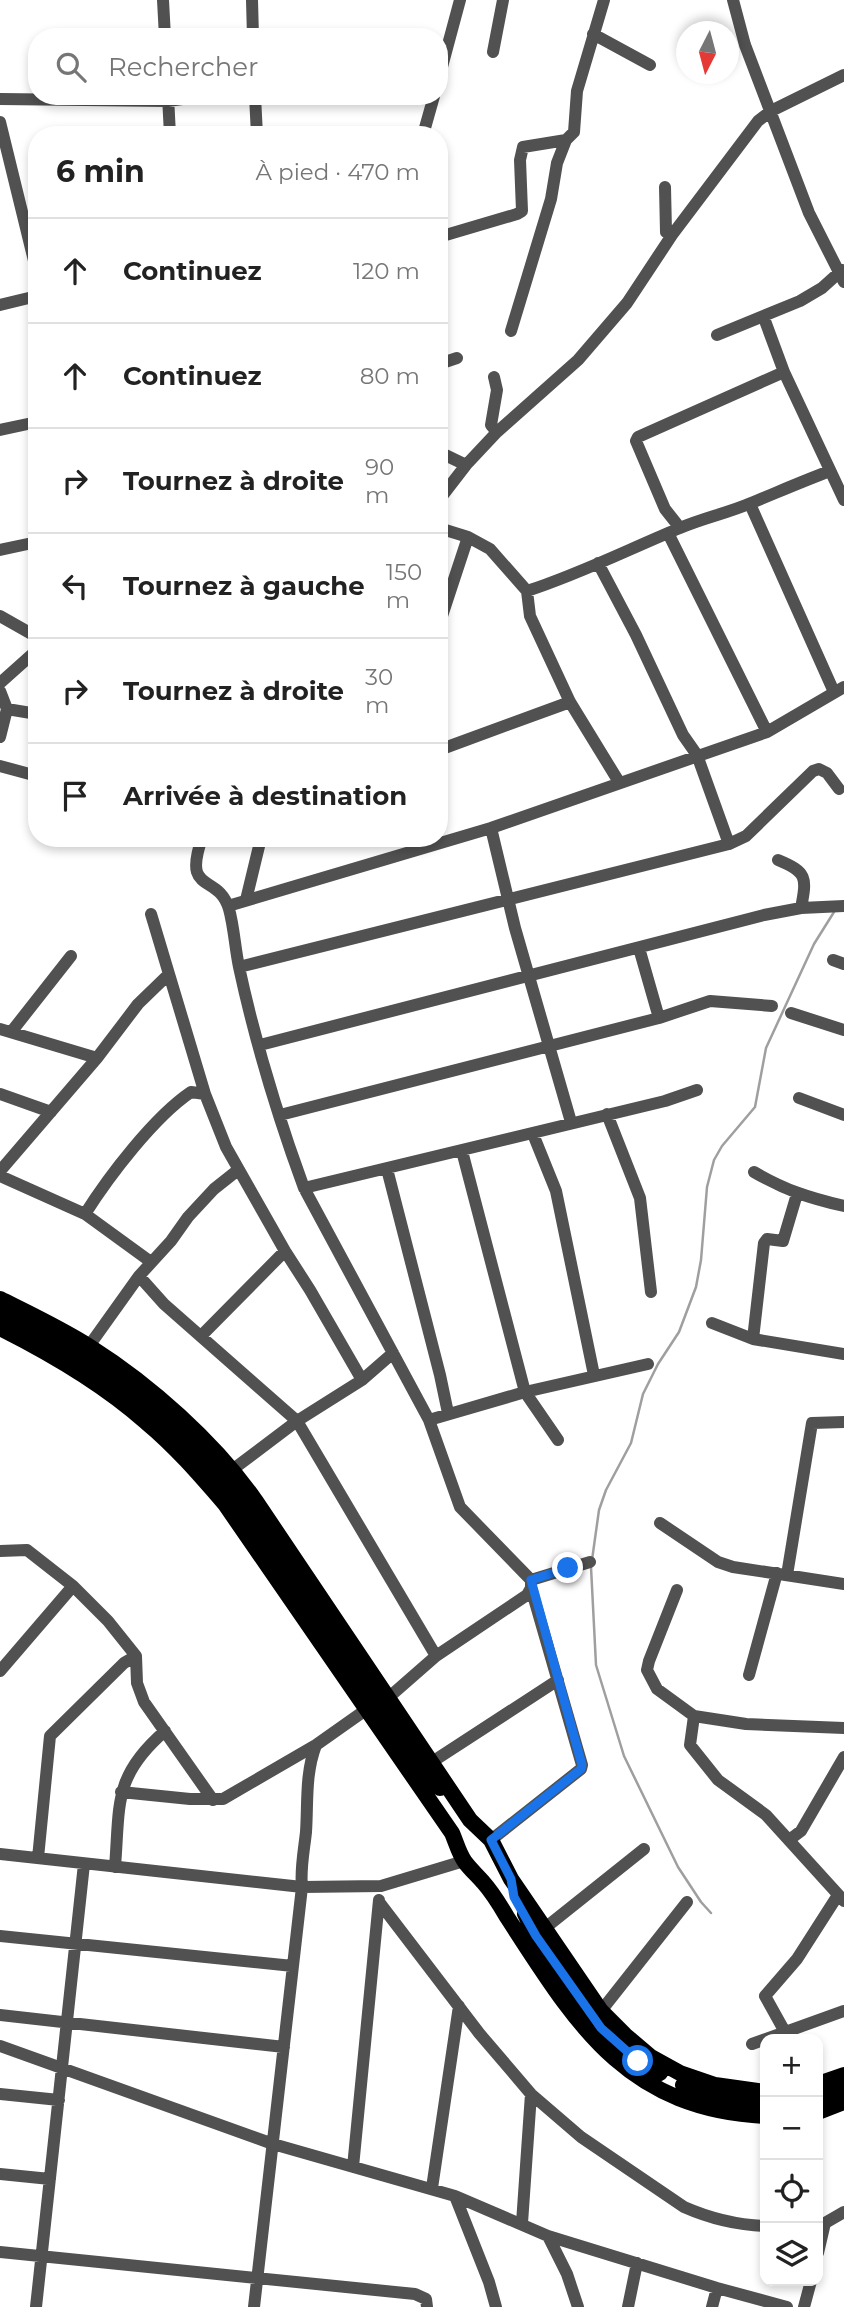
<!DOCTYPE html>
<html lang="fr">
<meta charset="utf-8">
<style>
body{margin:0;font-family:Montserrat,sans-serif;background:#f6f6f6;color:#222}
.controls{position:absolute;right:21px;bottom:21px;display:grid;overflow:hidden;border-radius:14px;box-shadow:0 4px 10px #0003}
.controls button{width:63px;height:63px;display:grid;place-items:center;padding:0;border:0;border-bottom:2px solid #e0e0e0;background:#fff;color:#222;font:35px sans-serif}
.compass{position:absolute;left:676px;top:21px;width:63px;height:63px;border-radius:50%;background:#fff;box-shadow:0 4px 10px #0003;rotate:186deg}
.stop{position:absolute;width:21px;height:21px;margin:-16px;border:5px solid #1a73e8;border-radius:50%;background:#fff}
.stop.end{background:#1a73e8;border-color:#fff;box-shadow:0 2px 7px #0008}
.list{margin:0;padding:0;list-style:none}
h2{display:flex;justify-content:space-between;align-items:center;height:91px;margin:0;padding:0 28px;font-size:30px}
h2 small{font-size:23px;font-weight:400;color:#767676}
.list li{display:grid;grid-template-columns:46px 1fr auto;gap:21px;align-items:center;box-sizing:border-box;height:105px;padding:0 28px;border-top:2px solid #e0e0e0}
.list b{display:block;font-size:26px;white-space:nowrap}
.list em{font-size:23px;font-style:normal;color:#767676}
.icon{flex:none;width:38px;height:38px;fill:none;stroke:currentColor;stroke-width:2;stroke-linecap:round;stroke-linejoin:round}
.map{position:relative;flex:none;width:844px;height:2307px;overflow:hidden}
.search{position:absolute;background:#fff;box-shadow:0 4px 10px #0003;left:28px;top:28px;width:420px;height:77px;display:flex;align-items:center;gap:18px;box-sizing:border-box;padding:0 24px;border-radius:28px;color:#767676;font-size:26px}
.panel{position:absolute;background:#fff;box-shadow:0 4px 10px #0003;left:28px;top:126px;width:420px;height:721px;border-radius:28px}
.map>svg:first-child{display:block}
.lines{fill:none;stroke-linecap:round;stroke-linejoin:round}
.stream{stroke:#9f9f9f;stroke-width:2.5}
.minor{stroke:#515151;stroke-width:12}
.major{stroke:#000;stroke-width:16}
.route{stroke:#1a73e8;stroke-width:9}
</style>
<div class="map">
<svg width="844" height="2307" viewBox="0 0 844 2307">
<rect width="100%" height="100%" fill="#fff"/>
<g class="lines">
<path class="stream" d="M592 1560 599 1510 606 1490 631 1443 643 1394 658 1364 679 1332 696 1287 701 1260 707 1187 714 1160 722 1146 755 1107 766 1048 814 944 834 912
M591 1567 596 1665 624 1756 678 1867 701 1902 711 1913"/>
<path class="minor" d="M163 0 165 37
M252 0 253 37
M733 0 745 45 809 213 844 282
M593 34 650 65
M493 52 503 0
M439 78 460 0
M168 96 170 135
M255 96 257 135
M0 99 168 101 204 96
M0 122 37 273
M423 135 434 96
M665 187 666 232 672 235
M439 237 517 214 522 211 520 160 523 147 566 140
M0 305 37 296
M764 318 784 372 844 500
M511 331 551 199 557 163 566 140 574 132 577 91 604 0
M717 335 800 301 822 288 842 270
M439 364 457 358
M494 377 497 390 491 425 497 432
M0 430 37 422
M439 452 466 465
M439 500 466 465 497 432 578 360 627 303 672 235 758 121 771 111 844 75
M750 504 834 692
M439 528 468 537 490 549 527 591 530 616 570 702 619 782
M680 528 665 509 636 441 638 437 784 372
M668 533 767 732
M0 550 37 542
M598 563 636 635 683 735 697 755 729 844
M527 591C580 574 629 549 680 528 703 518 728 513 751 503 778 492 803 481 830 471
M0 616 37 637
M439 625 468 537
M0 683 37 650
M0 691 7 709 0 737
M7 709 37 714
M439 750 570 702
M0 766 37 776
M491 828 515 928 571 1122
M202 838C182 896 218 872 229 909 234 927 235 948 239 967 255 1041 278 1117 304 1188L429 1420 460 1507 531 1580V1588L527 1595 436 1656 388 1698
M778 860C807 872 807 877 801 908
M246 900 261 838
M228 906 491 828 767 732 844 687
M151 914 205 1094 226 1147 285 1251 310 1290 362 1380
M639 948 659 1018
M833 960 844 964
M239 967 729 844 746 836 813 771 819 769 827 773 839 789
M791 1013 844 1030
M0 1029 97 1058
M12 1031 71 956
M260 1045 764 915 801 908 844 906
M0 1094 51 1112
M799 1098 844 1115
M607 1114 640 1198 651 1292
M280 1115 659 1018 710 1001 772 1006
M533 1134 556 1191 594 1375
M462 1151 525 1392 558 1440
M387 1169 440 1375 448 1413
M0 1171 97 1058 138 1004 169 974
M754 1172C785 1190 809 1198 844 1206
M0 1176 85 1214 151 1262
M304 1188 665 1101 697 1090
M85 1214C109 1176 154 1117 191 1092L205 1094
M139 1276 164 1304 297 1421 436 1656
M712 1323 753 1339 844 1354
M202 1335 285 1251
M753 1339 764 1243 767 1239 783 1241 797 1194
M89 1346 139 1276 171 1241 188 1217 214 1189 238 1170
M429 1420 525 1392 648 1364
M232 1470 297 1421 362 1380 393 1353
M660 1523 718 1562 733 1567 844 1584
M0 1551 27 1550 73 1586 108 1621 136 1656 137 1683 144 1702 213 1800
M787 1575 812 1423 844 1422
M531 1580 590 1562
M677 1590 649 1661 647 1670 657 1689 694 1716 746 1724 844 1728
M0 1671 73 1586
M749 1675 777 1573
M694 1716 690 1745 718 1780 766 1815 844 1901
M432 1762 558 1680
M121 1792 190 1799H223L316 1745 367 1709
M491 1840 581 1769 582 1765 531 1588
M789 1840 801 1831 844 1757
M0 1854 302 1887 381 1886 464 1861
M38 1858 50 1736 124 1663 136 1656
M115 1867C120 1804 113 1776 165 1731
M379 1902 479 2033 531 2094 581 2137 684 2207C709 2218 738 2225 765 2226
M545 1928 644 1849
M0 1936 293 1966
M601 2011 687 1902
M0 2015 284 2047
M785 2032 765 1996 797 1959 838 1895
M752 2044 844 2011
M0 2046 273 2144 455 2196 548 2236 717 2288 787 2307
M0 2094 59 2100
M353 2167 379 1900
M0 2174 50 2179
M432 2188 459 2006
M455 2196 489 2282 496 2307
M522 2223 531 2094
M818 2224 825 2223 844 2212
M548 2236 567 2274 578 2307
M0 2252 415 2294 426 2299 427 2307
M818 2253 825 2223
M36 2307 84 1864
M254 2307 302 1887C300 1869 304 1851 306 1832 308 1802 305 1774 316 1745
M628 2307 637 2263
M712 2307 717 2288
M804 2307 811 2281"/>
<path class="major" d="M0 1299C30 1314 62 1329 90 1347 150 1385 214 1442 255 1500L470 1820 491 1840 511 1879 601 2011 625 2035 651 2057 680 2073 715 2085 765 2092
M0 1314C74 1349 146 1397 203 1458 242 1499 273 1547 304 1594 344 1653 384 1712 423 1771L440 1788
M0 1328C52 1354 102 1383 146 1422 175 1446 200 1475 225 1504L452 1833C456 1842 459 1854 465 1862 470 1869 477 1875 483 1882 492 1892 500 1905 507 1917 576 2023 625 2109 765 2116
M525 1914C529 1922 532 1930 537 1938 569 1990 605 2043 660 2073
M818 2084 844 2075
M683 2085C709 2095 737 2103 765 2103
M818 2096 844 2088
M818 2112 844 2102"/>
</g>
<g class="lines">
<path class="route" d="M568 1568 531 1580 582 1765 581 1769 491 1840 511 1879 514 1897 536 1936 601 2028 638 2061"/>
</g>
</svg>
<div class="controls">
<button>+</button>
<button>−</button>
<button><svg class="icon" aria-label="locate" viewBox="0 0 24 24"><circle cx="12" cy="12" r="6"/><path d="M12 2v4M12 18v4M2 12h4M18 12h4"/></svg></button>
<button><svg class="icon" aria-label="layers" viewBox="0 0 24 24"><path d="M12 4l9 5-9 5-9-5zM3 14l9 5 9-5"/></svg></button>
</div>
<svg class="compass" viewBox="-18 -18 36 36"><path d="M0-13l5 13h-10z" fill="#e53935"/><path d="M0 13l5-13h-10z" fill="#767676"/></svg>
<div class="stop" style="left:638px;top:2061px"></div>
<div class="stop end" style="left:568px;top:1568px"></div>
<div class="search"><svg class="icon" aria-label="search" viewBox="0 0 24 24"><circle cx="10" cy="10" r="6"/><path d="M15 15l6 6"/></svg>Rechercher</div>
<section class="panel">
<h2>6 min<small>À pied · 470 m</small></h2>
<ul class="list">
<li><svg class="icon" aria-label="ahead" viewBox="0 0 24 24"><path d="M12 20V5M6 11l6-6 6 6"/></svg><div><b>Continuez</b></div><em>120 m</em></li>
<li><svg class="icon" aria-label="ahead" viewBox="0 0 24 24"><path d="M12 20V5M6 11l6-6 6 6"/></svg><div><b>Continuez</b></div><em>80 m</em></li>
<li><svg class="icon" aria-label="right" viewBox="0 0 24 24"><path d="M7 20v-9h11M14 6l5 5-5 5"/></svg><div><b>Tournez à droite</b></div><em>90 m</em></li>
<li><svg class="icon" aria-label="left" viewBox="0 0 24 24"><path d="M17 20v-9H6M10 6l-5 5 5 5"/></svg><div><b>Tournez à gauche</b></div><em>150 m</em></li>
<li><svg class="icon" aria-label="right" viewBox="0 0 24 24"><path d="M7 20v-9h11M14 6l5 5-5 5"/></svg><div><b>Tournez à droite</b></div><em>30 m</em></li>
<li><svg class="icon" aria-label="arrive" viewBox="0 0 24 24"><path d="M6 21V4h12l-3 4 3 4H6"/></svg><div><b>Arrivée à destination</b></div></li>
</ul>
</section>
</div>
